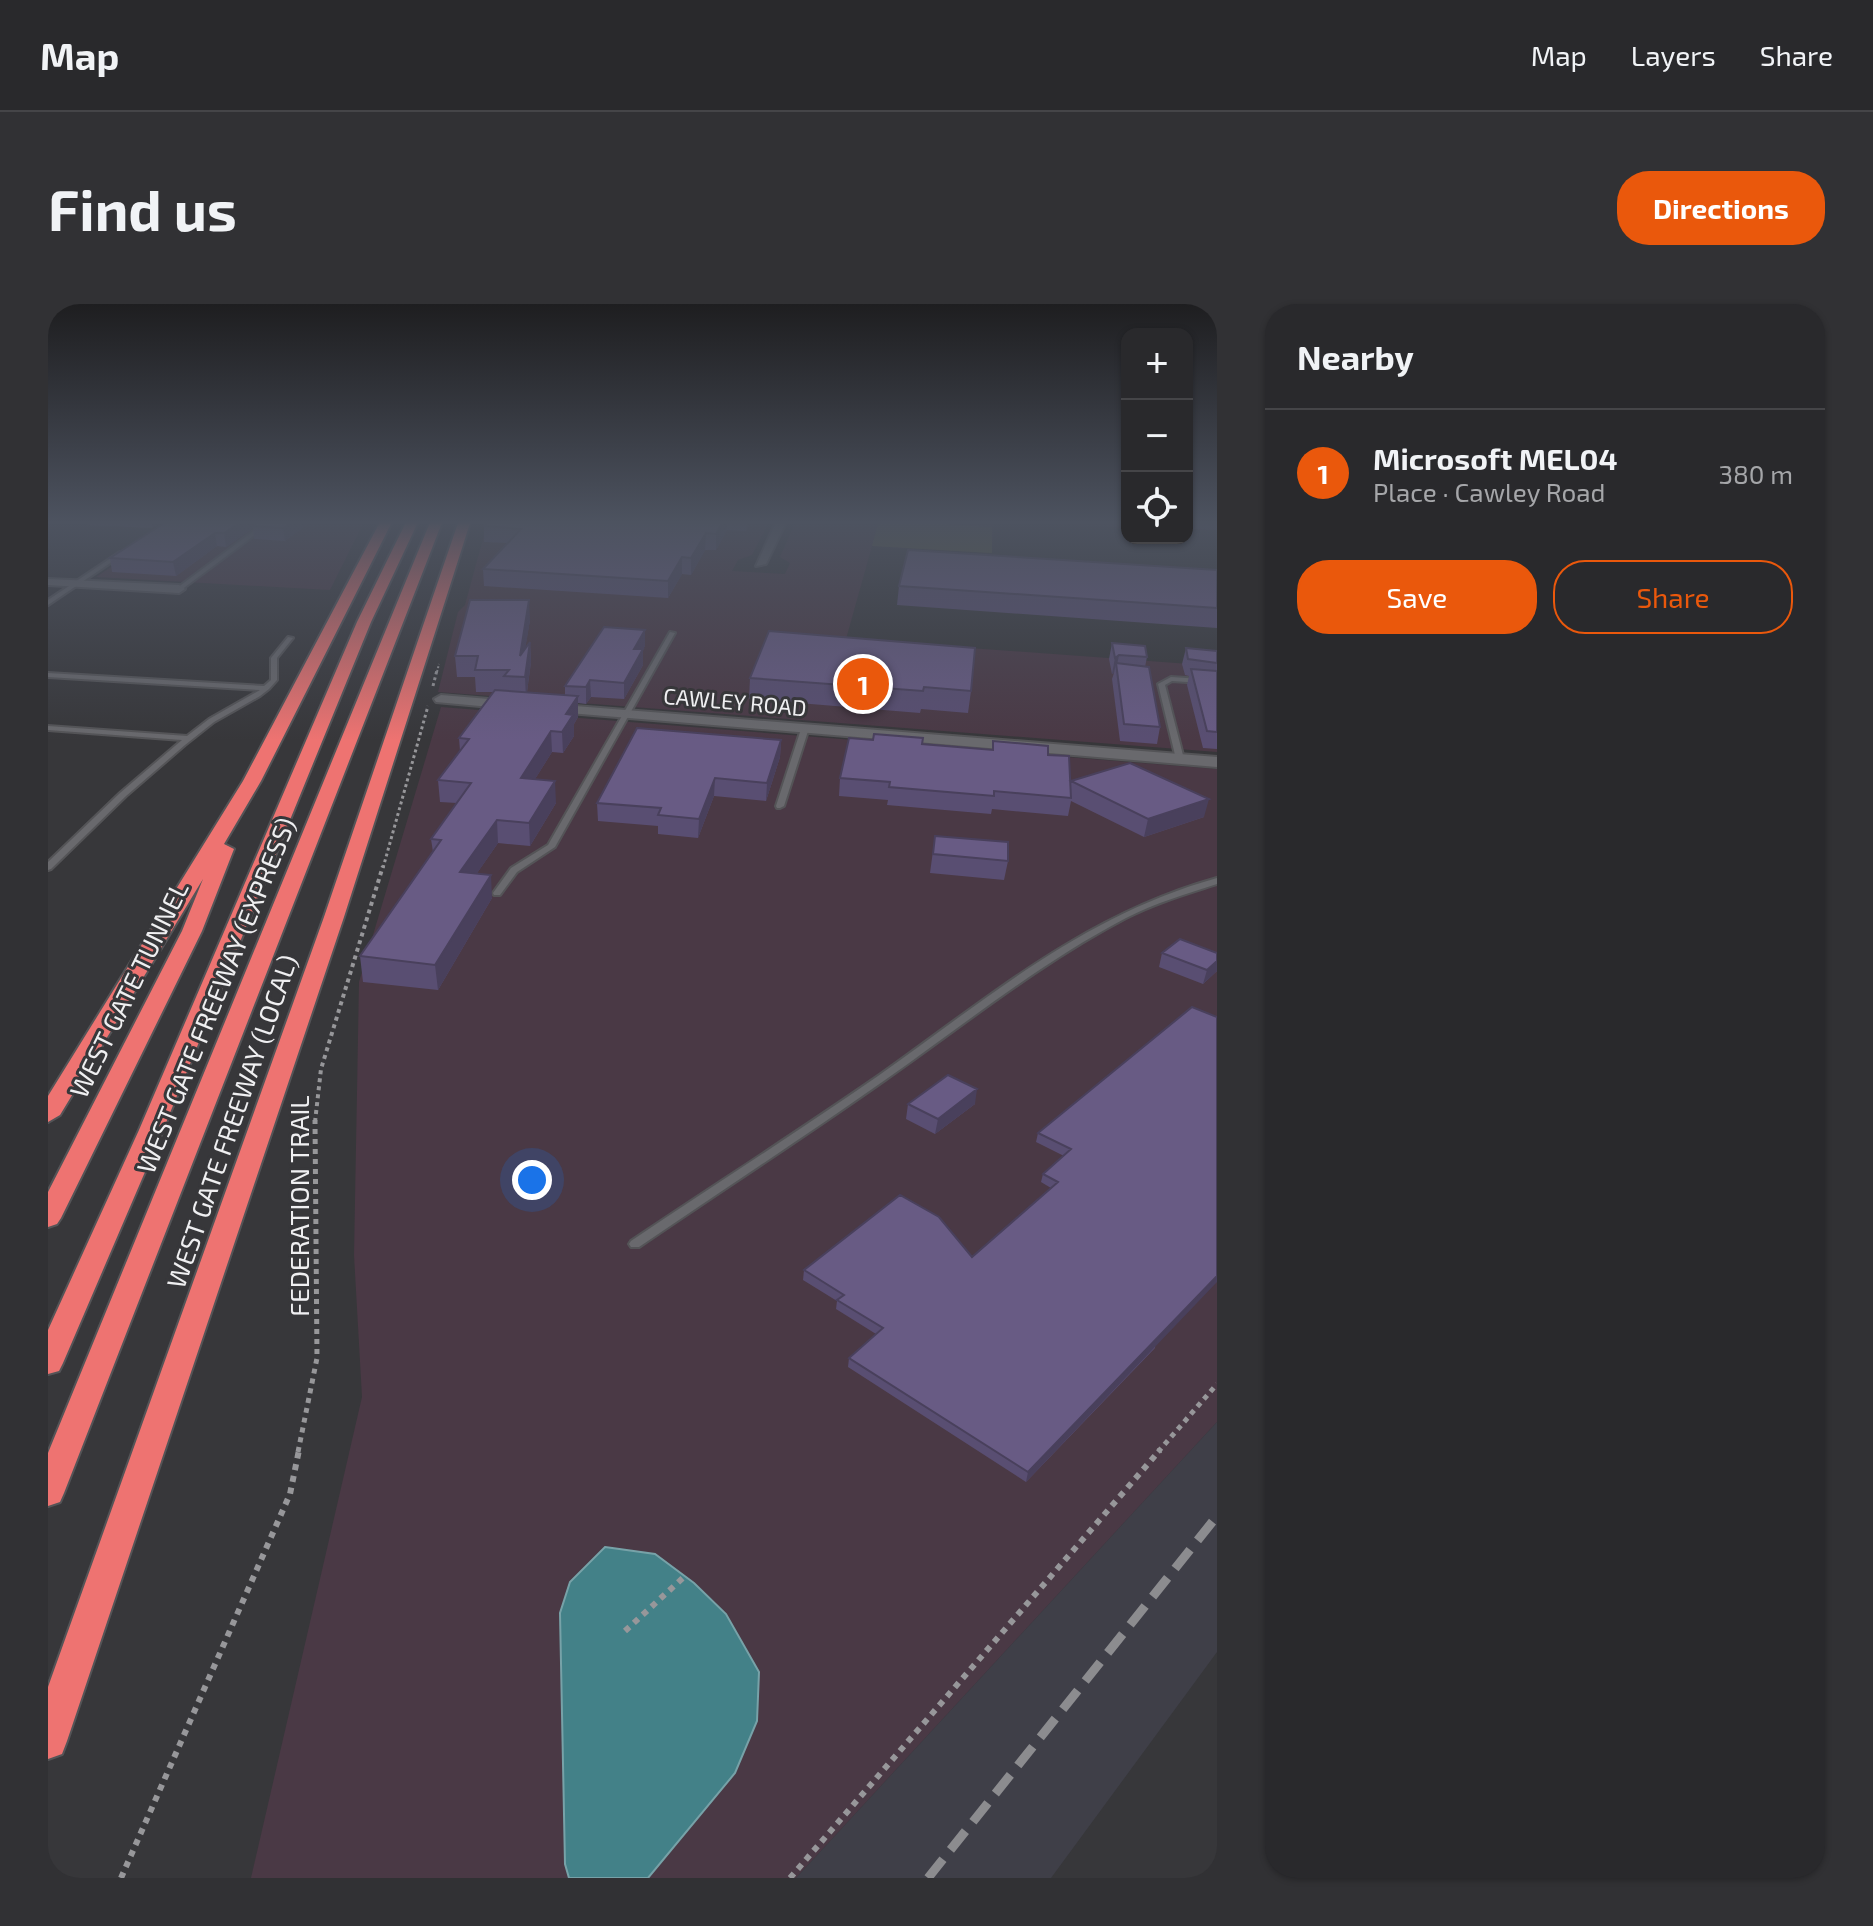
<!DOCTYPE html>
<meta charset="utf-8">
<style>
body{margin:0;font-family:"Exo 2",sans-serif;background:#313134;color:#f1f3f6}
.controls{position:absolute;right:24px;top:24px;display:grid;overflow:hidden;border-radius:16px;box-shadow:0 2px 6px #0004}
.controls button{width:72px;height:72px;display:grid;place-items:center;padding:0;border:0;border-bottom:2px solid #454548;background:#29292c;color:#f1f3f6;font:40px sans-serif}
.you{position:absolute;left:484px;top:876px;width:28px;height:28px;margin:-20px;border:6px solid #fff;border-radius:50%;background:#1a73e8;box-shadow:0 0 0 12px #1a73e833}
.badge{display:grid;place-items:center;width:52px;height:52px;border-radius:50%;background:#ea580c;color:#fff;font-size:26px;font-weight:700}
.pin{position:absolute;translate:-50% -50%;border:4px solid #fff;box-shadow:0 2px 8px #0006}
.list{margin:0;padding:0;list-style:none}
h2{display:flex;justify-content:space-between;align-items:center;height:104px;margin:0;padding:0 32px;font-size:34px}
h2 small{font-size:26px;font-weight:400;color:#a5a6a9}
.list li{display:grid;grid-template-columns:52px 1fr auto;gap:24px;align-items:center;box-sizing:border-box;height:128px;padding:0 32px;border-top:2px solid #454548}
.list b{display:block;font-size:30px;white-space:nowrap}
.list p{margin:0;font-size:26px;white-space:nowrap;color:#a5a6a9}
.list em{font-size:26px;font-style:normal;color:#a5a6a9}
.actions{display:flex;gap:16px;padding:24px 32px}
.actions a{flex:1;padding:18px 0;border:2px solid #ea580c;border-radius:32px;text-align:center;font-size:28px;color:#ea580c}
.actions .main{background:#ea580c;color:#fff}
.icon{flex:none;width:44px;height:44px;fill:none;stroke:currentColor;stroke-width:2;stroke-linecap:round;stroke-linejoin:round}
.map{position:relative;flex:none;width:1169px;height:1574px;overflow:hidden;border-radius:32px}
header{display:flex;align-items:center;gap:48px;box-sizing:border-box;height:112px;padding:0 40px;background:#29292c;border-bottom:2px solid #454548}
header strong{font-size:38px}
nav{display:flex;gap:44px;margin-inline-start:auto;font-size:28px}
.intro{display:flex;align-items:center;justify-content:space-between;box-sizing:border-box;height:192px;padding:0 48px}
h1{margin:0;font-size:56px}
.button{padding:20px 36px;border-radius:32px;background:#ea580c;color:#fff;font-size:28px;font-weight:700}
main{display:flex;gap:48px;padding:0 48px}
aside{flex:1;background:#29292c;border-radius:32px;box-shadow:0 2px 6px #0004}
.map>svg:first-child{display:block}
.industrial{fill:#4a3945}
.built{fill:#3f3f48}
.green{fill:#565939}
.water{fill:#438188;stroke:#77a2a8;stroke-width:2}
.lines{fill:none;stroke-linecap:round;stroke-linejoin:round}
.service-casing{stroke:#545457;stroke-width:4}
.minor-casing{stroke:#545457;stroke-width:4}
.motorway-casing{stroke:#545457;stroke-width:4}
.path-far4{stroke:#97979a;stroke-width:2;stroke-dasharray:2 2;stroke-linecap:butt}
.path-far3{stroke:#97979a;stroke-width:3;stroke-dasharray:3 3;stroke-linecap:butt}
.path-far2{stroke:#97979a;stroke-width:4;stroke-dasharray:4 4;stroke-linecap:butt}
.path-far1{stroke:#97979a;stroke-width:5;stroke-dasharray:5 5;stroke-linecap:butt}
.path{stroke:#97979a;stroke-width:6;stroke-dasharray:6 6;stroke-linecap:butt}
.service{fill:#69696d;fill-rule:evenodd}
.minor{fill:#69696d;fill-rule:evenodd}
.motorway{fill:#ee7371;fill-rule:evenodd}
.rail{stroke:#8c8c8f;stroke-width:9;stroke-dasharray:24 12;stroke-linecap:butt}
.wall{fill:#594e72}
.shaded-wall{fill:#49405c}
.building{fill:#685b84;stroke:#49405c;stroke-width:2}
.labels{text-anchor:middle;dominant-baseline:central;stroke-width:6;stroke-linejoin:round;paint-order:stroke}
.far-street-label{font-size:22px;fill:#efeff1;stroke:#37373a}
.street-label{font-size:26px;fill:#efeff1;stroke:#37373a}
</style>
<header>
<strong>Map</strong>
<nav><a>Map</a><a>Layers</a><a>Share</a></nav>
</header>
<div class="intro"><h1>Find us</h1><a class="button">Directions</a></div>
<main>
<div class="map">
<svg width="1169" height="1574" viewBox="0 0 1169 1574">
<rect width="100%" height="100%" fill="#37373a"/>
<path class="industrial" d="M134 216H317L282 286 48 273Z
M440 216H722L704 251 690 256 684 267 737 270 742 259 732 253 748 216H1079V224L945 217 944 249 824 242 798 335 1169 362V448L390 388 410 308 417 301Z
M393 403 1169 465V1118L748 1574H203L314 1093 306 951 311 678Z"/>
<path class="built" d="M1169 1118V1348L1003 1574H748Z"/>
<path class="green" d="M831 216 944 223V249L824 242Z"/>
<path class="water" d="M557 1243 607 1250 646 1279 678 1310 711 1368 709 1417 687 1469 600 1574H521L517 1560 512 1309 522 1278Z"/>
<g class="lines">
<g class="service-casing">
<path id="service" d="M215 220 220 221 133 286H129V284Z
M72 248 77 249 0 301V296Z
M622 328 627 329 507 543 469 568 452 591H446L445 589 463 564 500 541Z
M240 333 245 334 229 354V376L221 385 212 392 166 418 137 441 78 492 3 565 0 566V558L72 489 134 436 0 426V422L139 432 161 415 212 386 0 373V369L216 382 223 376V354Z
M1123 373 1169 376V380L1124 377 1117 381 1136 455 1132 457 1128 455 1110 380Z
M754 422 761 424 736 502 732 504H729L728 502Z
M1169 574V580C1138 590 1107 599 1078 614 992 659 917 720 837 776 756 833 673 887 591 943H583L581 940 583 937C665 882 749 828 830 772 940 694 1036 611 1169 574Z"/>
</g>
<g class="minor-casing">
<path id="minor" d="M729 216H739L718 260 708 262Z
M0 275 131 281 137 285 131 289 0 281Z
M393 391 464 397 471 401 464 405 388 398 386 395Z
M502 400 1169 453V463L497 407 495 404Z"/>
</g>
<g class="motorway-casing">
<path id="motorway" d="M333 216H345L213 477 176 540 186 545 154 627 13 914 9 920 0 923V888L134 627 155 575 12 811 0 818V792L195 477Z
M359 216H371L323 318 115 826 15 1059 11 1067 0 1070V1026L91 826 309 318Z
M383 216H395L16 1189 12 1198 0 1202V1149Z
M411 216H423L296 613 19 1437 14 1450 0 1455V1383L276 613Z"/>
</g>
<path class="path-far4" d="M389 368 391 360"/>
<path class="path-far3" d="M385 382 389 366
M335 564 380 402"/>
<path class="path-far2" d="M267 818 273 765 335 562"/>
<path class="path-far1" d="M250 1148 269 1054 267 816
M1110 1148 1169 1080"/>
<path class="path" d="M577 1327 637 1272
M73 1574 242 1190 251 1146
M742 1574 1112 1146"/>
<use href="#service" class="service"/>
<use href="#minor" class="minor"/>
<use href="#motorway" class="motorway"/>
<path class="rail" d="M880 1574 1169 1212"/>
</g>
<path class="wall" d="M39 216H117L104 224 40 221Z
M118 216H265L237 237 206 235 205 224 178 243 169 242 128 272 64 268 62 254 119 217Z
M441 216H704L698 227 679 226 668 246H657L643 271 634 270 620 294 436 282 435 265 459 239 436 238V222Z
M979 216H1079V221Z
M1139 216H1169V226L1139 225Z
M1169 266V324L849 301 851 282Z
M482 316 477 344 482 338 483 358 479 388 517 391V382L597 326V342L595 345V361L576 395 543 393 538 400 530 399V413L526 420V432L515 449 504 448 487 475 508 499 482 542 450 539 429 569 444 594 390 686 315 678 312 652 385 548 383 535 409 499 392 498 390 476 412 447 411 434 445 388H428L427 373H409L407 352Z
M721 327 923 387 920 409 873 405 872 409 701 395 702 374Z
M1064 339 1099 353 1097 363 1112 423 1109 440 1072 437 1064 375 1066 369 1064 370 1061 355Z
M1138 344 1169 347V445L1155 444 1139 381 1141 372 1137 371 1134 360Z
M733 436 732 453 718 497 666 492 650 534 610 530V522L550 517 549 499Z
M945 437 1000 451 1023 477 1156 513 1096 533 1023 497 1020 512 944 505 943 510 839 501 840 496 791 492 792 474 874 440 944 446Z
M887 532 960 557 956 576 882 569Z
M1114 649H1169V667L1155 680 1111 663Z
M1144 703 1107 1044 978 1178 800 1063 801 1054 828 1030 788 1005 789 997 755 976 756 966 924 953 1003 884 993 878 995 870 1016 852 988 838 990 829Z
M860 800H927L887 830 858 815Z"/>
<path class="shaded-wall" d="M103 216H117L104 224Z
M196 216H216L204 222 205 224 178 243 176 229Z
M246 216H265L237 237 235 224Z
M676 216H679V226L668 246V230Z
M698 216H704L698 227Z
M167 229 169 242 128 272 125 258Z
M658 229 657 246 643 271V254Z
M634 253V270L620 294V277Z
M481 296 482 316 473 372 472 352Z
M597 326V342L586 360V345Z
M482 338 483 358 478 395 477 373Z
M595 345V361L576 395V379Z
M1071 351 1068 366V359L1066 369 1064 370 1067 354Z
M542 376 543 393 538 400V383Z
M530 392V413L526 420V432L515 449 514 428 518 410Z
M503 427 504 448 474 496 473 474Z
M733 436 732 453 718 497 719 479Z
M667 474 666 492 650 534 651 515Z
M507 477 508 499 482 542 481 519Z
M1161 495 1156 513 1096 533 1100 515Z
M449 516 450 539 414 591 412 568Z
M443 571 444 594 390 686 387 661Z
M1169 657V667L1155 680 1159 666Z
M929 785 927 800 887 830 890 815Z
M1169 972V978L978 1178 980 1168Z"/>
<path class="building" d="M121 216H196L176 229H167L125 258 62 254Z
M212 216H246L235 224 204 222Z
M442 216H676L668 230 658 229 643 254 634 253 620 277 435 265 473 225 436 222Z
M860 246 1169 266V304L851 282Z
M422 296H481L472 352 482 338 477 373 456 372 461 366H427L430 352H407Z
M556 323 597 326 586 345H595L576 379 542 376 538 383 517 382Z
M721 327 927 344 923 387 876 383 875 387 702 374Z
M1064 339 1097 342 1099 353 1071 351 1067 354Z
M1138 344 1169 347V359L1140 355Z
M1068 359 1101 363 1112 423 1076 420Z
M1143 365 1169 367V428L1159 427Z
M447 386 530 392 518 410 525 411 514 428 503 427 473 474 507 477 481 519 449 516 412 568 443 571 387 661 312 652 393 536 383 535 423 479 390 476 421 435 411 434Z
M589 424 733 436 719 479 667 474 651 515 610 511 613 504 549 499Z
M826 430 875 434 874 440 945 446V437L1000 442V451L1021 452 1023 494 946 487V492L841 483 842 478 792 474 801 434 825 436Z
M1082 459 1161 495 1100 515 1023 477Z
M887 532 960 538V557L885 550Z
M1132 635 1169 649V657L1159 666 1114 649Z
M1144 703 1169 713V972L980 1168 801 1054 835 1024 789 996 796 991 756 966 852 891 891 913 924 953 1010 878 995 870 1023 845 990 829Z
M900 771 929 785 890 815 860 800Z"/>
<linearGradient id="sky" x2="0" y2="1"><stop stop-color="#1e1e20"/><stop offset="0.5" stop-color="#4d5360"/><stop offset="1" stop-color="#4d5360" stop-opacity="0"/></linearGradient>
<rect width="1169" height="436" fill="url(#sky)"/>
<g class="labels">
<g class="far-street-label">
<text transform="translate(687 397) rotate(5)">CAWLEY ROAD</text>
</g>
<g class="street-label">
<text transform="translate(80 685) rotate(-64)">WEST GATE TUNNEL</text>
<text transform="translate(167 691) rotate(-68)">WEST GATE FREEWAY (EXPRESS)</text>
<text transform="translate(183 817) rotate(-71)">WEST GATE FREEWAY (LOCAL)</text>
<text transform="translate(250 902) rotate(-90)">FEDERATION TRAIL</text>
</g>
</g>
</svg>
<div class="controls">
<button>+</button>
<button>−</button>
<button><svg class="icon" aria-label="locate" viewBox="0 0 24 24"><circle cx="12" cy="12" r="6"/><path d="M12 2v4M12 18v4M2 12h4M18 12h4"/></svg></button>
</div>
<div class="you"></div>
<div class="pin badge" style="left:815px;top:380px">1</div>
</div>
<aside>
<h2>Nearby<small></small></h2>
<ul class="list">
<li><span class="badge">1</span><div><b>Microsoft MEL04</b><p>Place · Cawley Road</p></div><em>380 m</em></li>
</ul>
<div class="actions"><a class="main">Save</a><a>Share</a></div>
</aside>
</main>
